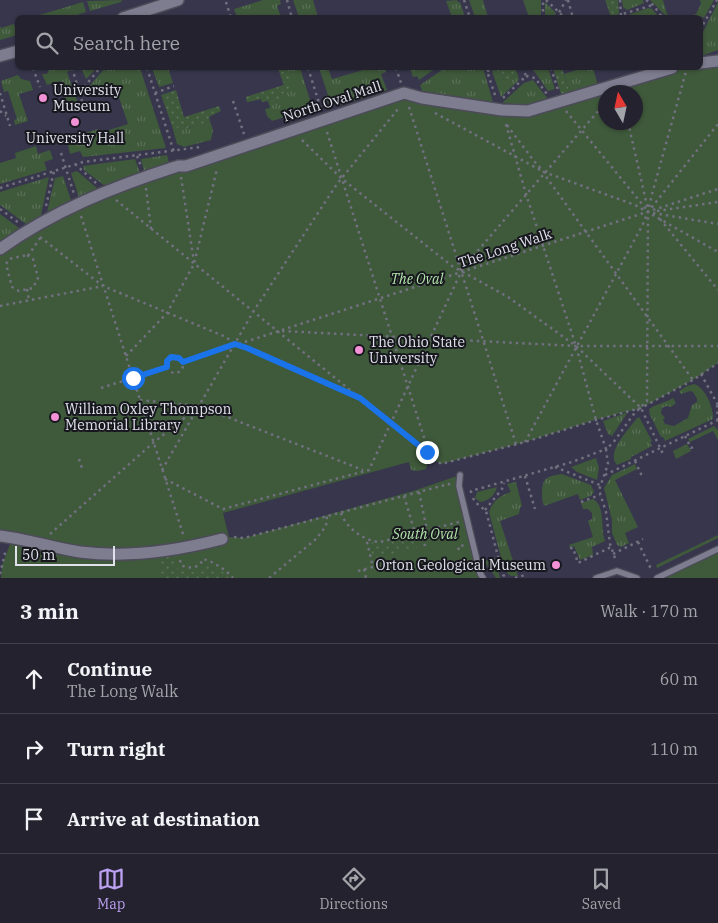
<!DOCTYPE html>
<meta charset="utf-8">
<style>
body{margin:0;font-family:"IBM Plex Serif",serif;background:#2b2a36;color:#f1f3f6}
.compass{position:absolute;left:598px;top:85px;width:45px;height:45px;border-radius:50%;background:#23222e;box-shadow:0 1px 4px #0004;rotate:351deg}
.scale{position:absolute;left:15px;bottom:12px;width:100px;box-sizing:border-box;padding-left:5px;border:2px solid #e1e1ec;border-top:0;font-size:14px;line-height:18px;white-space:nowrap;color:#e1e1ec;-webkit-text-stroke:4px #17171e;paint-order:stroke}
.stop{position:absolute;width:15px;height:15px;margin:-11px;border:4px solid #1a73e8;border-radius:50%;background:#fff}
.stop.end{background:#1a73e8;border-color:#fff;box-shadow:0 1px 5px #0008}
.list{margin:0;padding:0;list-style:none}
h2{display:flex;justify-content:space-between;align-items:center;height:65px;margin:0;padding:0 20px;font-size:21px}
h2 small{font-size:16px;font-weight:400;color:#a3a4aa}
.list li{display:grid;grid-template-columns:32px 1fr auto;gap:15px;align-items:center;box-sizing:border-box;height:70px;padding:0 20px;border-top:1px solid #403f4a}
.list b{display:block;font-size:19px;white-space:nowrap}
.list p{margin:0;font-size:16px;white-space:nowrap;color:#a3a4aa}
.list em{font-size:16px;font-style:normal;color:#a3a4aa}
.icon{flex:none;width:28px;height:28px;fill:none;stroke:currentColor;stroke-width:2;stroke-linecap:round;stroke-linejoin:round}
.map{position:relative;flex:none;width:718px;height:578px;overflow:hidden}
.search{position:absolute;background:#23222e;box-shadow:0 1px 4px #0004;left:15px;right:15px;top:15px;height:55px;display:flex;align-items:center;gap:12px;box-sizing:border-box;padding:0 18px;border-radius:8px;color:#a3a4aa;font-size:19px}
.sheet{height:275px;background:#23222e}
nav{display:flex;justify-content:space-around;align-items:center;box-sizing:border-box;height:70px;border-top:1px solid #403f4a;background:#23222e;font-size:14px;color:#a3a4aa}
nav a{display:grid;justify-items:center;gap:2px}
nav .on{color:#bca0f2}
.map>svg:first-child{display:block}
.built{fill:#37364c;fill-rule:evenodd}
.grass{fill:url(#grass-tufts)}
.park{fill:#3f593b;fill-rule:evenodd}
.garden{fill:url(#garden-dots)}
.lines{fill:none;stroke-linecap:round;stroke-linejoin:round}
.lane-casing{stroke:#4c4b58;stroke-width:8}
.street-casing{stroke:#4c4b58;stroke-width:14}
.path{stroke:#70707e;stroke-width:2.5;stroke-dasharray:2.5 4;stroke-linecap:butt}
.lane{stroke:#7e7d90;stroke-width:5.5}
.street{stroke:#7e7d90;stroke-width:11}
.route{stroke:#1a73e8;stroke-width:6}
.poi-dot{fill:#f291d6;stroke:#17171e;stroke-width:2}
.labels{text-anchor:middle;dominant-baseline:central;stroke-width:4;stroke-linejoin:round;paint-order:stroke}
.poi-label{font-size:14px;fill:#e1e1ec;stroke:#17171e;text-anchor:start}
.street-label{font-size:14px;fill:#e1e1ec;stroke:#17171e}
.park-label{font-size:14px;font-style:italic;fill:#b3e4ab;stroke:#17171e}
</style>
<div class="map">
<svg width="718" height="578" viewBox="0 0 718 578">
<defs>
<pattern id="grass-tufts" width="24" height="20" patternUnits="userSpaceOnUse" patternTransform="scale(1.25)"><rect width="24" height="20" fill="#3f593b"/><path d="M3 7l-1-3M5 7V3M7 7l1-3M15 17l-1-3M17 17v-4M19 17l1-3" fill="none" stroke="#5a7158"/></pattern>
<pattern id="garden-dots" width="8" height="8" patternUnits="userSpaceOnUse" patternTransform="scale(1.25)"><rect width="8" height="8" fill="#3f593b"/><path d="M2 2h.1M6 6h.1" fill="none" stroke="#5a7158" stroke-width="1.8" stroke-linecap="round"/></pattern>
</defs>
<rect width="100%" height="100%" fill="#2f2e3e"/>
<path class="built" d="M0 0H718V578H0ZM18 18H700V68H18ZM606 92H636V122H606Z"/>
<path class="grass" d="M122 0 121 2 90 11 87 1Z
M263 0H280L281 4 277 6 281 17H237L234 9Z
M293 0H313L318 17H299Z
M457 0 458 2H460L465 17H452L446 1Z
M469 0H483L488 17H475Z
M523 0H541V17H529Z
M622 0H643L644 3 627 10 623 7Z
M650 0H663L667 14 672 17H667Z
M700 0H714L704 18 700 16 685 17 696 14 701 4Z
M83 2 86 12 71 17H33Z
M545 2 556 13 554 17H545Z
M718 2V50L701 56V36Z
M648 8 652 9 659 17H649V16L643 17H626L625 16Z
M14 24 17 35 0 40V26L1 28Z
M50 68H70L71 70 67 72 78 103 68 106 60 81 47 85 42 74H47Z
M81 68H97L86 79Z
M105 68H140L166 148 83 157 80 151 70 154 68 145 80 141 79 135 98 129 99 133 128 124 115 86 89 94 87 89Z
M152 68H168L173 83 159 87Z
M278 68H300L312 106 310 109 272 121 267 116 265 109 270 108 268 101 262 102 261 99 247 102 246 97 284 85Z
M319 68H328L332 79 370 68H385L386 72 381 74 387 90 341 105 340 103 331 105 328 103 324 96 328 95Z
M410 68H436L419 80 417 76 413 77Z
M445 68H483L493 102 422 91 420 85Z
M532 68H548L555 89 548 91Z
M583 68H586L587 70 593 68 597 82 596 85 570 93 564 74Z
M500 69 504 80 518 75 519 80 501 97 492 71Z
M18 75 21 79 30 81 33 90 19 94 28 121 15 125 14 120 17 119 8 91 4 92 1 81Z
M533 80 548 99 525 105 503 103V102L524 83Z
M210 121 213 130 211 140 184 147 177 144 172 126 189 128Z
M36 146 38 154 50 150 53 159 44 162 47 170 0 184V163L16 158 15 153Z
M167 155 169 163 144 171 141 159Z
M135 159 140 173 105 186 84 170 83 166Z
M77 171 98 189 79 197 71 173Z
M63 176 71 200 47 212 55 178Z
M49 177 41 215 26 224 0 205V192Z
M0 214 19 228 0 242Z
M694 384C705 387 714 408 713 419L665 441 663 437H661L650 415 649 409C658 403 665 403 673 398L676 403 671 407 667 406 662 408 661 413 665 418 663 419 665 424 674 426 688 418 692 405 697 402V399L693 392 690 391 681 394 679 391 687 386Z
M628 412 612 436 608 434 603 421Z
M639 417 652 441 650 442 652 446 631 457V459L617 465C605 453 629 429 637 418Z
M714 426 718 430V440L713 431 690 442 688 439Z
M687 444 691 451 676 459 673 451Z
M424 458 428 462 426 469 417 471 411 470 409 462Z
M596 458 599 468 597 480 577 472 571 467Z
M635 464 637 469 615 480 638 527 625 533 629 543 621 547 617 545 612 533V520L604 488 612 475Z
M562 474 591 485 594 492 591 496 580 500 578 494 544 506C542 501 542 498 542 494 542 478 547 476 562 474Z
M516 482 522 506 520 508 519 514 500 521 518 576H511L508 574 503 565 489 512C493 501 500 495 511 492L507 484Z
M497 487C495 495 489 501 480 502L475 498 477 492Z
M593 499C606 506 600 529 605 541L592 547 593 555 580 560 574 546 570 548 569 545 593 537 588 521 592 519V513L588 509H583L581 503Z
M718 535V538L657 568 656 565Z
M495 558 500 578H496L484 561Z"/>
<path class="park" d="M718 61V363L693 380 641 408 595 420 525 442 441 464 431 458 409 462 223 513 229 537 244 538 413 491 460 475 458 481 483 578H1L2 565 12 539 0 536V249L59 212 404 93 518 112 673 68H700ZM606 92H636V122H606Z
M718 549V578H657Z"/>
<path class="garden" d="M605 0H618L619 14 611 17Z
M278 68H287C294 88 290 96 269 103L268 100 262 102 261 99 247 102 246 97 284 85Z
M504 68 505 69 515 68 518 75 504 80 500 69Z
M553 68H562L570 93 565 95 561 94Z
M176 90 184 117 219 106 221 111 209 117 210 121C198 125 185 132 172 126L161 95Z
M454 526 459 544 456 545 454 538 435 543 432 532Z
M414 536 417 548 373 559 369 542 383 544Z
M175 555 177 562 174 566C185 575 199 574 209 564L223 572 229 578H160L158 557Z"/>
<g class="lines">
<g class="lane-casing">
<path id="lane" d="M460 475 459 486 480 573 483 578
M596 578 617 571 637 578
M657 578 718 549"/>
</g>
<g class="street-casing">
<path id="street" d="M123 18 178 0
M0 56 18 51
M700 63 718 61
M178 166H186L404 93 422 98 502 110 528 111 672 68
M0 249C53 211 113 187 175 167
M0 536C27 539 53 548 80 552 127 558 176 551 222 539"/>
</g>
<path class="path" d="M287 0 292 18
M464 0 470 18
M546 0 565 18
M568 0 573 18
M620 0 621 16
M646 0 653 5 663 18
M226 2 231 18
M180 16 181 18
M543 18V0
M556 18 566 0
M619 18 623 14 653 5
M700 30 717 0
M33 68 40 87
M72 68 82 101
M147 68 174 152
M308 68 321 109
M396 68 401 83
M486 68 496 98
M551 68 558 90
M487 71 498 68
M526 76 535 78 547 94
M80 92 100 68
M0 93 10 126
M155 93 174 86
M503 98 526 76 523 68
M233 101 244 134
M409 107 516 444
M0 111 6 116
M566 111 646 209
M435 113 544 172 635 205 718 252
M628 122 648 210
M507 125 534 161 544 172 547 178 693 380
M327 132 429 453
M302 140 341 178 452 266 508 297 576 346 641 408 664 456
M61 153 74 194
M137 156 141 166
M75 164 96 183
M181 177 194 262
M0 188 83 162 201 147
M146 188 151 229
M116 200 441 464 525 442 596 420 641 408 693 380 718 363
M46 206 54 171
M0 209 19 223
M657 211 718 202
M653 213 718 224
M81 216 184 537
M660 219 718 290
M40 237 103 286 226 337 235 344 247 348 357 397
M27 255 33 259 38 278 33 288 19 291 12 287 6 264 9 259Z
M28 256 40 238
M27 289 29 300
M0 306 103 286
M282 331 576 346H718
M126 356 167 313 194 264 217 169
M167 365a8 8 0 1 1 16 0a8 8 0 1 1-16 0Z
M183 362 718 189
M701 374 718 405
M101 388 167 367
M140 400 199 406 363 470
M717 405 718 423
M685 436 691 448 693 447
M525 442 642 226 648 212 718 124
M79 459 83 471
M635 461 641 474H640
M555 467 600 485
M162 470 253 312 337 184 398 109
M605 475 718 420
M525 476 535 509
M165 479 223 509 369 470 461 272 468 262 606 102
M419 492 427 530
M471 493V491L572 462 606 449 596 420 576 346 526 194 505 121
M404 496 415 533
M473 498 475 502 486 511 503 575 508 578
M581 502 600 495
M485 510 502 489 504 483
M341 513C346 528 364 541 380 542L459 522
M422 531 425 546
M50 534 153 443 198 407
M234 537 244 538 449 484V487
M638 542 652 571
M570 548H573L578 563 611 547
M459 550 458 547 464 545
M613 554 643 539
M615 558 610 544 606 512 599 490 608 464 606 449 613 443 633 415 647 401 648 212 652 194 687 68
M180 560 181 565C189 569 199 569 203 559 214 562 225 569 233 578
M364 569 366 578
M358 571 373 567 366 538
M0 574 6 549
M269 578 316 539 326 526 327 516
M515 578 525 575"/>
<use href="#lane" class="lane"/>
<use href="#street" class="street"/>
</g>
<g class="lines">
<path class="route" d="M133 378 167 367V361L171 357 179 358 183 362 235 344 247 348 360 398 427 452"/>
</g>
<g class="poi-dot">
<circle cx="43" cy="98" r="5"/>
<circle cx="75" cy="122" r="5"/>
<circle cx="359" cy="350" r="5"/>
<circle cx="55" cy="417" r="5"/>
<circle cx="556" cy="565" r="5"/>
</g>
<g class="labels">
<g class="poi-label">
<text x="53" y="90">University<tspan x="53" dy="16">Museum</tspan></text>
<text x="75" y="138" text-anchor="middle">University Hall</text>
<text x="369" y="342">The Ohio State<tspan x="369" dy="16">University</tspan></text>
<text x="65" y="409">William Oxley Thompson<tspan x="65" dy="16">Memorial Library</tspan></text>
<text x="546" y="565" text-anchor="end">Orton Geological Museum</text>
</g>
<g class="street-label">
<text transform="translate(332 101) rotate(-18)">North Oval Mall</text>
<text transform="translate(505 248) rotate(-18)">The Long Walk</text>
</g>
<g class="park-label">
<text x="417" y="279">The Oval</text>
<text x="425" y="534">South Oval</text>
</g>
</g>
</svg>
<svg class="compass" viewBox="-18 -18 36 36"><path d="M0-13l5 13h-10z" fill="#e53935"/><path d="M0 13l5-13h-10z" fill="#a3a4aa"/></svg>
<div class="scale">50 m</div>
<div class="stop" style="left:133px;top:378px"></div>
<div class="stop end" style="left:427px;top:452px"></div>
<div class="search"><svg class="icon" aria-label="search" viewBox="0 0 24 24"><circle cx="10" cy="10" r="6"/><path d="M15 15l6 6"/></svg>Search here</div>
</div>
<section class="sheet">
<h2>3 min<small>Walk · 170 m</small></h2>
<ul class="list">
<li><svg class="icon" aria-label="ahead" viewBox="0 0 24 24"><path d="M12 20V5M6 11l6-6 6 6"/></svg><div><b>Continue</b><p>The Long Walk</p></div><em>60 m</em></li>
<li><svg class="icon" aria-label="right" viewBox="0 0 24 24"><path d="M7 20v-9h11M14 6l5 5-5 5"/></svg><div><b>Turn right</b></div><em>110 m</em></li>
<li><svg class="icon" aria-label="arrive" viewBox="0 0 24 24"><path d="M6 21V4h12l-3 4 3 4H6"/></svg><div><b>Arrive at destination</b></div></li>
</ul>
</section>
<nav>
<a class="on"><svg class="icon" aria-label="map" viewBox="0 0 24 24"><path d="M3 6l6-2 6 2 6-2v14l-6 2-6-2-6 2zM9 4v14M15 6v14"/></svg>Map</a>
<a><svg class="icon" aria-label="directions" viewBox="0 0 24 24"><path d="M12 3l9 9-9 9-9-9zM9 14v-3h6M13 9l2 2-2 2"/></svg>Directions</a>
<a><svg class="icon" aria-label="saved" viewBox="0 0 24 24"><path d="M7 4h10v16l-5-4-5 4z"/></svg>Saved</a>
</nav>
